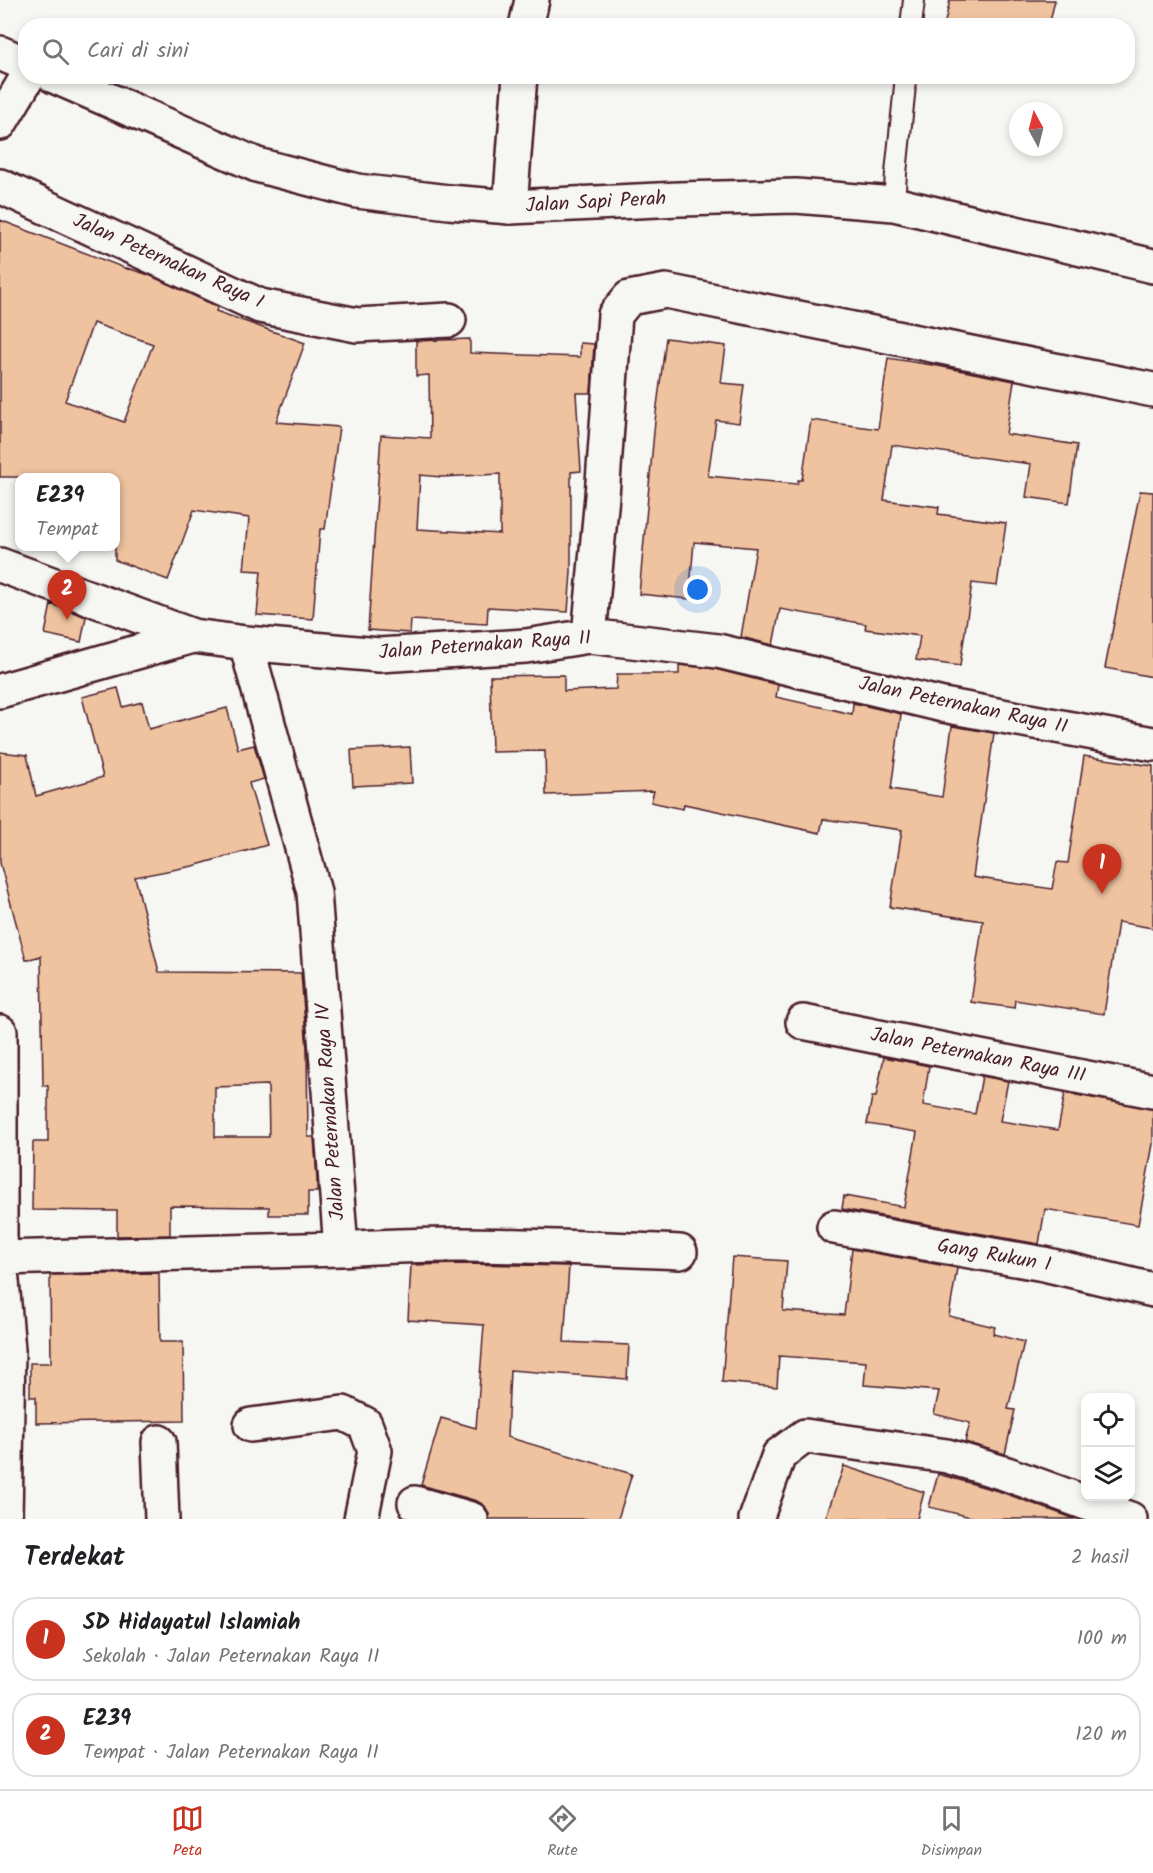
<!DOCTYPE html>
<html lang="id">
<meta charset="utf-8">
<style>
body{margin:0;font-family:Kalam,sans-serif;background:#f6f6f6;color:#202124}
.controls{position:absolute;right:18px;bottom:18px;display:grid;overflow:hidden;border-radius:12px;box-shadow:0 3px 9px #0003}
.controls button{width:54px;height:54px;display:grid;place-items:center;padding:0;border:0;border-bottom:2px solid #e0e0e0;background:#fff;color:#202124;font:30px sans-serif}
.compass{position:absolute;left:1009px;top:102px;width:54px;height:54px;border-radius:50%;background:#fff;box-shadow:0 3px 9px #0003;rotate:353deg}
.you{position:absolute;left:698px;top:590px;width:21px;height:21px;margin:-15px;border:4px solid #fff;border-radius:50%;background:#1a73e8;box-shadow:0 0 0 9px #1a73e833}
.badge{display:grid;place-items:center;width:39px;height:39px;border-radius:50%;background:#c8321e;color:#fff;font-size:20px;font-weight:700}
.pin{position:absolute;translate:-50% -50px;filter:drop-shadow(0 2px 3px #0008)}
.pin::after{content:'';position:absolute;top:32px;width:21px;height:18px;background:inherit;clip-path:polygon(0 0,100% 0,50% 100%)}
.popup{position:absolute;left:15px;top:473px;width:105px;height:78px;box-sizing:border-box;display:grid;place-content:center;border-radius:12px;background:#fff;filter:drop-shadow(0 2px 4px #0005);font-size:20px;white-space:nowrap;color:#757577}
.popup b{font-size:22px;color:#202124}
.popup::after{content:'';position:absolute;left:50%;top:100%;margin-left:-12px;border:12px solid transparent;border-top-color:#fff}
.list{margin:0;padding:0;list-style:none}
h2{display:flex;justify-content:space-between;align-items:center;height:78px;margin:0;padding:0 24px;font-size:26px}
h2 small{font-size:20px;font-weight:400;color:#757577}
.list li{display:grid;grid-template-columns:39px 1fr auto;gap:18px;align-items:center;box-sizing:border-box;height:84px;margin:0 12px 12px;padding:0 12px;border:2px solid #e0e0e0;border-radius:24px}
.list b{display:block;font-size:22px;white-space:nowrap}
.list p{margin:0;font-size:20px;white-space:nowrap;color:#757577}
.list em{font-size:20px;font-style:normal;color:#757577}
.icon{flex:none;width:33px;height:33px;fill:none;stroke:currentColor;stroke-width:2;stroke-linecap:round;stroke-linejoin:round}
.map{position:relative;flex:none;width:1153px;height:1519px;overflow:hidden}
.search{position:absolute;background:#fff;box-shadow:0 3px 9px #0003;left:18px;right:18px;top:18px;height:66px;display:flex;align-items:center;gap:15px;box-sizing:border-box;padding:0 21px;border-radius:24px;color:#757577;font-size:22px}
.sheet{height:270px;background:#fff}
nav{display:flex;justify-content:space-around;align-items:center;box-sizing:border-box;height:84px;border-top:2px solid #e0e0e0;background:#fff;font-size:16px;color:#757577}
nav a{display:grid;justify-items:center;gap:3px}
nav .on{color:#c8321e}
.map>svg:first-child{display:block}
.building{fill:#efc39f;stroke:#4a1f2b;stroke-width:1.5;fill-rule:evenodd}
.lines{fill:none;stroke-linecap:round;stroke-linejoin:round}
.service-casing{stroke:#4a1f2b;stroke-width:24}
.minor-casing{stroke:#4a1f2b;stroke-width:38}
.tertiary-casing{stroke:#4a1f2b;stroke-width:38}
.service{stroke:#f6f6f2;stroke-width:20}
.minor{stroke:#f6f6f2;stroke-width:33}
.tertiary{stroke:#f6f6f2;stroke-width:33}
.labels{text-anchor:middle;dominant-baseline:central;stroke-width:4.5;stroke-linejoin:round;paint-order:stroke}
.street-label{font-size:20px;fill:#4a1f2b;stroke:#f6f6f2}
</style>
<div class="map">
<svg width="1153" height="1519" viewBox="0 0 1153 1519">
<rect width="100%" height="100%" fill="#f6f6f2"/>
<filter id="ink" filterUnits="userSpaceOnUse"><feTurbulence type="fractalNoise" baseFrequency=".0167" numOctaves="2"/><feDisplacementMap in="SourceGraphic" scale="12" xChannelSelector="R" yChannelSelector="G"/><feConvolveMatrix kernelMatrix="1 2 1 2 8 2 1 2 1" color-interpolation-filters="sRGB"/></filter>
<g filter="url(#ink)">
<path class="building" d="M950 0H1055L1049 26H944Z
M0 220 127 269V268L149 275 218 307 216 311 305 343 276 422 339 427 325 529H320L313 619 257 615 261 571 244 570 249 518 194 510 168 580 115 560V477H0ZM93 323 153 344 124 422 65 401Z
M666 338 726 346 721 383 744 385 739 423 716 420 708 476 797 484 798 480H802L811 420 878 429 888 358 938 366 1014 381 1006 434 1077 445 1069 503 1026 497 1031 464 892 445 884 500 939 507 938 514 1006 523 997 586 972 583 960 666 916 660 920 636 865 629 866 624 780 609 773 645 741 637 756 548 694 542 689 599 639 594 655 421Z
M470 339V353L580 357V343L594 344 591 393H576L581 471 571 472V572L568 612 488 607 487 624 411 620 410 633 368 630 381 435 430 438 429 375 416 376V341ZM500 474V534L417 529 420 475 442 477Z
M1140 491 1153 492V677L1105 668Z
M51 604 86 617 81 642 45 634Z
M679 665 715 669 778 685 776 697 852 714 853 703 901 714 891 789 942 797 952 726 994 733 973 877 1052 889 1057 862 1068 863 1084 756 1153 766V928L1118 922 1104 1014 1015 1000 1014 1008 971 1002 983 921 890 907 902 830 823 819 820 833 684 804 683 809 651 802 654 791 546 795 545 751 492 752 490 676 564 675V691L616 689 617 674H679Z
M118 688 123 707 142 702 149 729 227 708 238 749 254 745 264 779 249 783 267 845 193 866 135 877 159 972 301 973 307 1049 308 1137H314L317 1179V1192H308V1215H269V1207L170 1206V1235L117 1236V1211L32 1210 33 1142H48V1086H43L41 956 26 960 0 863V752L27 755 36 796 103 777 82 697ZM268 1085 269 1137H215V1087Z
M410 747 412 783 353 786 351 750Z
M884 1057 929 1066 923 1105 975 1114 982 1076 1008 1081 1000 1121 1058 1130 1065 1093 1153 1109V1144L1138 1225 1045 1209 1039 1244 842 1209 844 1196 904 1207 917 1132 867 1124 872 1097H876Z
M852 1249 957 1268 949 1316 995 1327 993 1334 1024 1342 1008 1409 1015 1410 1005 1454 965 1442 970 1423 934 1414 939 1391 864 1385 866 1362 779 1356 777 1387 722 1382 732 1257 787 1261 783 1311 844 1315Z
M468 1264 569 1266 564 1342 629 1345 627 1379 510 1370 507 1437 632 1474 618 1519H489V1514L485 1506 477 1501 421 1485 441 1418 476 1428 484 1325 408 1320 411 1265Z
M159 1273 160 1342H183L184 1421 36 1423V1397H30V1363H51L50 1275Z
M844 1466 924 1492 917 1519H825Z
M938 1474 1001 1492 1075 1519H979L929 1507Z"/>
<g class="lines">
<g class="service-casing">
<path id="service" d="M911 26 914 0
M894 204 896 173 906 76"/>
</g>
<g class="minor-casing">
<path id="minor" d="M526 26 532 0
M0 123 28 76
M0 186 260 306 357 325 449 320
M510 207 520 76
M0 565 193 636 246 643 379 655 526 646 589 636 718 651 943 705 1153 744
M589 636 602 496 615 315 629 298 666 291 1153 390
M0 691 193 636
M803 1022 1153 1091
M0 1032V1258L8 1350 5 1519
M834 1227 1044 1264 1153 1290
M341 1249C454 1241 567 1247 680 1252
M0 1258 341 1249 314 892 246 643
M251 1425 343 1413 365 1424 375 1451 361 1519
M159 1442 162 1519
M415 1503 471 1519
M756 1519 779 1455 805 1436 947 1456 1007 1474 1130 1519"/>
</g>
<g class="tertiary-casing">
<path id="tertiary" d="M0 53 26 64
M54 76 257 165 357 191 449 202 510 207 679 199 796 196 894 204 1153 266"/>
</g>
<use href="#service" class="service"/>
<use href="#minor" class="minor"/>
<use href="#tertiary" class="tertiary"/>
</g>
</g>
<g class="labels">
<g class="street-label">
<text transform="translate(596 203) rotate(-3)">Jalan Sapi Perah</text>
<text transform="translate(168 262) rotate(24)">Jalan Peternakan Raya I</text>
<text transform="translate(485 646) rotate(-4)">Jalan Peternakan Raya II</text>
<text transform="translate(963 706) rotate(12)">Jalan Peternakan Raya II</text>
<text transform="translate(978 1056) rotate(11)">Jalan Peternakan Raya III</text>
<text transform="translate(331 1112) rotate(-94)">Jalan Peternakan Raya IV</text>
<text transform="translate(994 1256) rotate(10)">Gang Rukun I</text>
</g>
</g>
</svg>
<div class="controls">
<button><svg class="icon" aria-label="locate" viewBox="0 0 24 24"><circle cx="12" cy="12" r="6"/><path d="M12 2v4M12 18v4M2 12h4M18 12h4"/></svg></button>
<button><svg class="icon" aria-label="layers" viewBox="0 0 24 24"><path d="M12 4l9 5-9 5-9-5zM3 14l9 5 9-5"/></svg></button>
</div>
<svg class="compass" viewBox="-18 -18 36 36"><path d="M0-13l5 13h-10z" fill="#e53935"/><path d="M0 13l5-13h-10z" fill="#757577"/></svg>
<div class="you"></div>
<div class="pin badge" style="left:1102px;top:894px">1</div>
<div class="pin badge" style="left:67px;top:620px">2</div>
<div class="popup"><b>E239</b>Tempat</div>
<div class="search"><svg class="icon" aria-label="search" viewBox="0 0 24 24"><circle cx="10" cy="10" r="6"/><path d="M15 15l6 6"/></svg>Cari di sini</div>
</div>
<section class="sheet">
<h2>Terdekat<small>2 hasil</small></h2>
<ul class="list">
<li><span class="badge">1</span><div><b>SD Hidayatul Islamiah</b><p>Sekolah · Jalan Peternakan Raya II</p></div><em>100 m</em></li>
<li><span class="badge">2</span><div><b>E239</b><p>Tempat · Jalan Peternakan Raya II</p></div><em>120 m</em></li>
</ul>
</section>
<nav>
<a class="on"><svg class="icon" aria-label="map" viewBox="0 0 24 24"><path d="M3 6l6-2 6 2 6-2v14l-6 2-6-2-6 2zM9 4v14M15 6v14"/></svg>Peta</a>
<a><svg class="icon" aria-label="directions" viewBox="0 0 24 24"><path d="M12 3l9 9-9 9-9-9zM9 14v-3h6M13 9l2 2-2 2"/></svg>Rute</a>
<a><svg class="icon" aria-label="saved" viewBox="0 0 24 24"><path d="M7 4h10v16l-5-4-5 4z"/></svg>Disimpan</a>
</nav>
